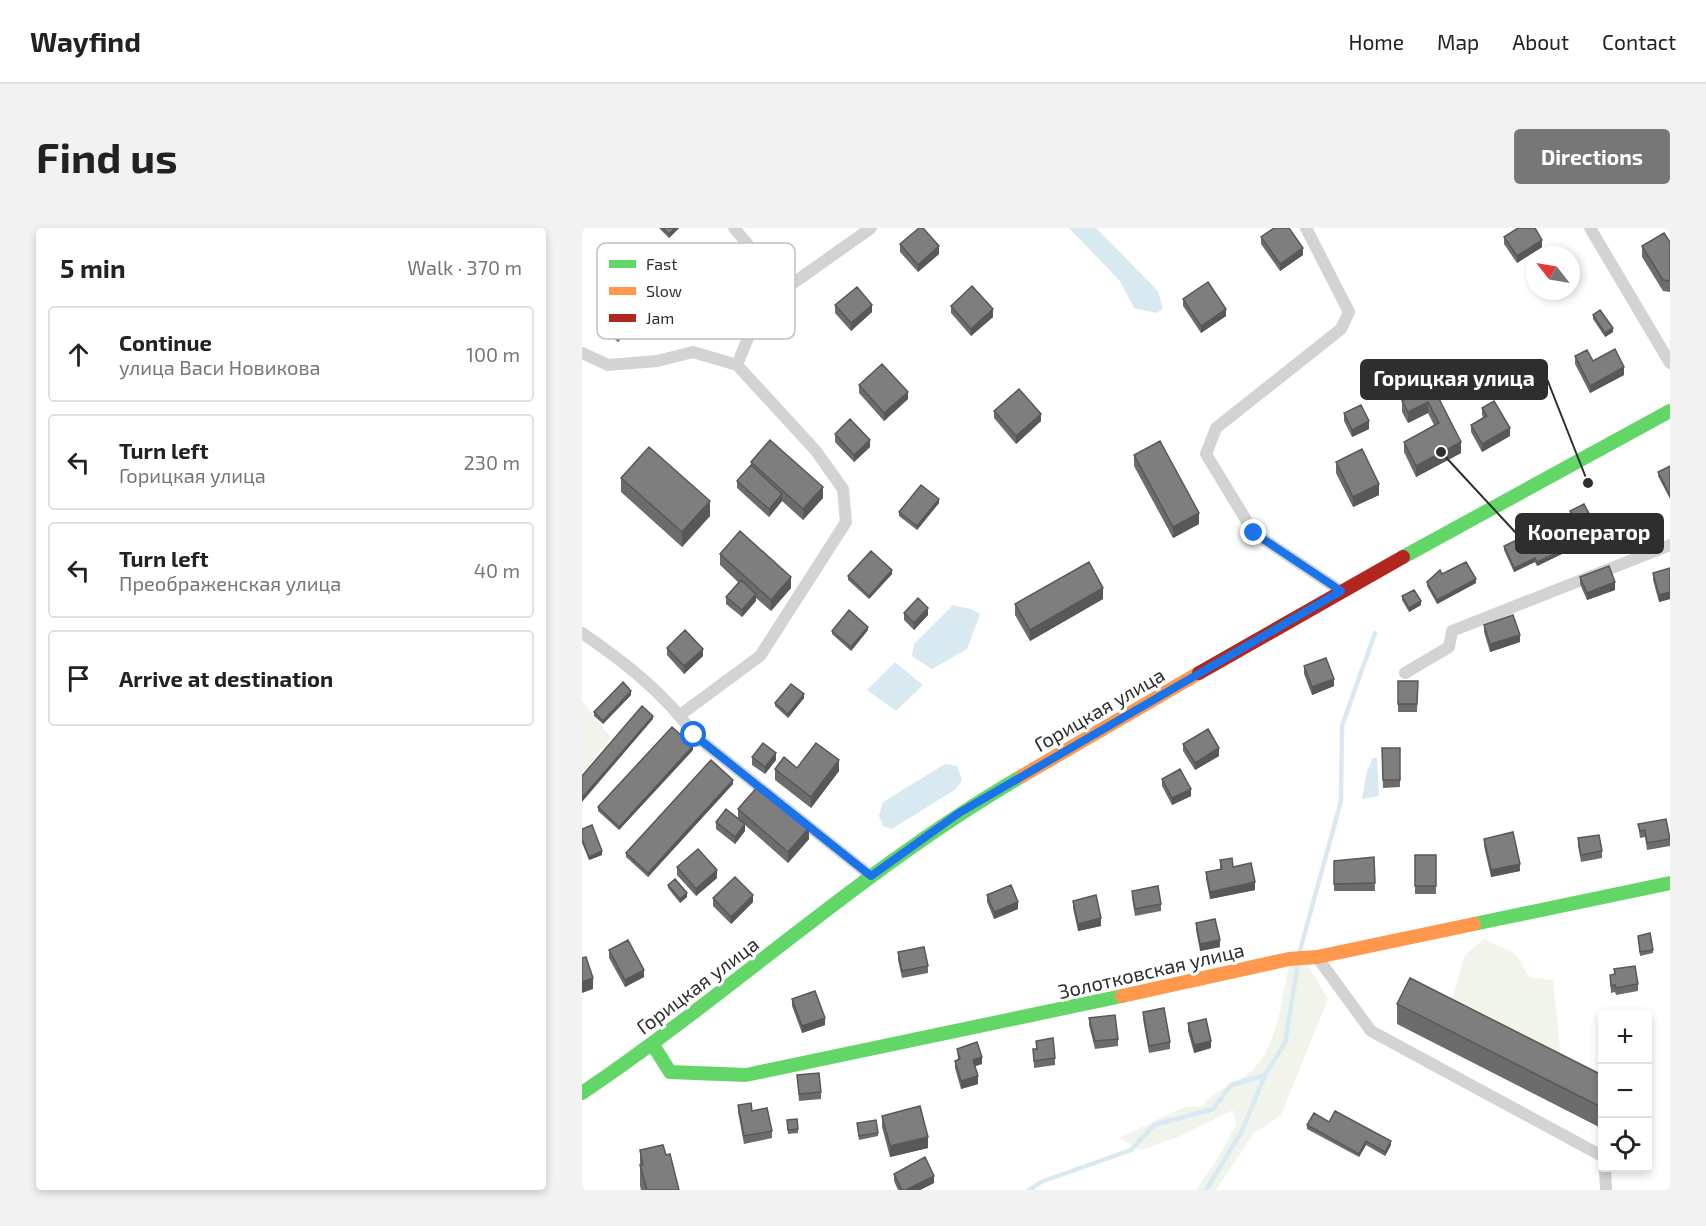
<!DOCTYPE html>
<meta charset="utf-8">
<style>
body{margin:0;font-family:"Exo 2",sans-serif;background:#f2f2f2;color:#222}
.controls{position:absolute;right:18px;bottom:18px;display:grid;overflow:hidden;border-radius:6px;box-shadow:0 3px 9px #0003}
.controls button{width:54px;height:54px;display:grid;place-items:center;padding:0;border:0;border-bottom:2px solid #e0e0e0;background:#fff;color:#222;font:30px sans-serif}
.compass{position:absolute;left:944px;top:18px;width:54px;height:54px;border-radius:50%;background:#fff;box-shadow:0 3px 9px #0003;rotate:301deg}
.stop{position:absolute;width:18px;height:18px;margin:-14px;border:4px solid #1a73e8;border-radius:50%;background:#fff}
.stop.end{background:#1a73e8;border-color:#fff;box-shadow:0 2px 6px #0008}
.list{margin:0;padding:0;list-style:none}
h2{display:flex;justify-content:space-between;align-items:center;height:78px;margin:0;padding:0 24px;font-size:26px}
h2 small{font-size:20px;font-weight:400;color:#767676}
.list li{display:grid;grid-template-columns:39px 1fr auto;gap:18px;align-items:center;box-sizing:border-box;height:96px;margin:0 12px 12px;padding:0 12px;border:2px solid #e0e0e0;border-radius:6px}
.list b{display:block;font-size:22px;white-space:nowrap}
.list p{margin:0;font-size:20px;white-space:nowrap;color:#767676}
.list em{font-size:20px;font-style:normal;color:#767676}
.icon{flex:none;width:33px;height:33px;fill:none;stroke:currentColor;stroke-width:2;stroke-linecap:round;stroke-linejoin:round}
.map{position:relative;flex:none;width:1088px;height:962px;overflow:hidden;border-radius:6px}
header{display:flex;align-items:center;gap:36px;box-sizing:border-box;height:84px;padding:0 30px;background:#fff;border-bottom:2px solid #e0e0e0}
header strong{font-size:28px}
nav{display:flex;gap:33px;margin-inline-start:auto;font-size:21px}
.intro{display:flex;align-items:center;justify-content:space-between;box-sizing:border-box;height:144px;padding:0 36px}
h1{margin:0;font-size:42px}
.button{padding:15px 27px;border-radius:6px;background:#777;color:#fff;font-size:21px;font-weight:700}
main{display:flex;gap:36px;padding:0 36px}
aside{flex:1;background:#fff;border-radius:6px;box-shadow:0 3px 9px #0003}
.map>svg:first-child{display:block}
.green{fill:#f0f4eb}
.water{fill:#d8e9f2}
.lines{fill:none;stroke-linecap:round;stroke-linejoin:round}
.stream{stroke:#d8e9f2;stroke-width:4.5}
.street{stroke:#d3d3d3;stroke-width:12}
.fast{stroke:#63d668;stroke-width:14}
.slow{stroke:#ff974d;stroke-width:14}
.jam{stroke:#b3261e;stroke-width:14}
.wall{fill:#6c6c6c}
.shaded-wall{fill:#585858}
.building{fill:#7e7e7e;stroke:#585858;stroke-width:1.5}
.route{stroke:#1a73e8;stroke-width:8}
.labels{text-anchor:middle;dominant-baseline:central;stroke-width:6;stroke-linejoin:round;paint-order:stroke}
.street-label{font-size:20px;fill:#2e2e2e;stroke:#fff}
.key{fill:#fff;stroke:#c0c0c0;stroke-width:1.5}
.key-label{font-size:16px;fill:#2e2e2e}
.leader{fill:none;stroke:#2e2e2e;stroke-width:2}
.callout-dot{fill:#2e2e2e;stroke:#fff;stroke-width:2}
.callout{fill:#2e2e2e;stroke:#2e2e2e;stroke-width:2}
.callout-label{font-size:21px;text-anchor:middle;font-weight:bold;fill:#fff}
</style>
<header>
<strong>Wayfind</strong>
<nav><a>Home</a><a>Map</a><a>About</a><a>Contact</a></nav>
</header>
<div class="intro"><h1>Find us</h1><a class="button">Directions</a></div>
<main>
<aside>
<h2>5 min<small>Walk · 370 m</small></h2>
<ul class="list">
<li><svg class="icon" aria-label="ahead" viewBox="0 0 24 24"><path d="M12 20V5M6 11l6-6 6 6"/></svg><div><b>Continue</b><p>улица Васи Новикова</p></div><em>100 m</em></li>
<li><svg class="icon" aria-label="left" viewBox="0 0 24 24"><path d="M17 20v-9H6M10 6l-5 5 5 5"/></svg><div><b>Turn left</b><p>Горицкая улица</p></div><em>230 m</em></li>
<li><svg class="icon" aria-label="left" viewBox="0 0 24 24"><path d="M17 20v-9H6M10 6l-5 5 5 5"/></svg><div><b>Turn left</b><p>Преображенская улица</p></div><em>40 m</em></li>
<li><svg class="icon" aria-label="arrive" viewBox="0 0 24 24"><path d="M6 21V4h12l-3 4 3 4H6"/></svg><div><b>Arrive at destination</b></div></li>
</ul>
</aside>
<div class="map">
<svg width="1088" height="962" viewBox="0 0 1088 962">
<rect width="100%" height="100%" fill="#fff"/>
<path class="green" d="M0 473 29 510 0 545Z
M902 711 934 726 947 749 971 752 979 830 869 776 883 727Z
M707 737H726L746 771 699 887 672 905 634 962H614L637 928 654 897 651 882 596 909 559 922 537 910 602 879 620 878C633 861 650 858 666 846 695 823 700 771 707 737Z"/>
<path class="water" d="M487 0H514L576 63 581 81 574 85 552 80 538 53Z
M371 377 389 381 398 386 385 421 350 441 330 428 332 416Z
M313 434 341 457 314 483 285 462Z
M791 530H795L797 568 780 571 785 543Z
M363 536 375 538 380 552 374 561 310 601 301 598 297 588 301 574Z"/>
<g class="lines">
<path class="stream" d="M717 726 759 573 760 498 793 405
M447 962 459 954 549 922 572 897 631 881 649 857 683 847 703 815 716 735
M624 962 660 903 683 847"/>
<path class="street" d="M152 0 203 61
M724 0 767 84 759 101 634 200 624 226 672 305 759 363
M1008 0 1088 135
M0 125 26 137 75 133 111 124 155 137
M155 137 175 88 203 61 289 0
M0 405C41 433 84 466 112 507L289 648
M823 445 867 419 870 403 1088 317
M98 487 178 428 264 294 261 261 234 223 155 137
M735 729 789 803 1020 928
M1023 940 1024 962"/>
<path class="fast" d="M821 329 1088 183
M892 696 1088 655
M71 817 88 844 164 847 540 768
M0 865C150 764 283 639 440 548"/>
<path class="slow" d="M440 548 617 445
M540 768 707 731 735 729 892 696"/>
<path class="jam" d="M617 445 821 329"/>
</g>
<path class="wall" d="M77 0H97L87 10Z
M679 9 721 27 698 43 679 16Z
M922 9 960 19 935 35 922 16Z
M1088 14V64L1081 63 1060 29V18Z
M318 16 357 26 336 44 318 24Z
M110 64 148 70 126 87 110 68Z
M601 71 644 88 619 105 601 78Z
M253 77 290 84 269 103 253 85Z
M369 78 411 89 389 108 369 85Z
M1011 87 1031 104 1023 109 1011 91Z
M16 94 49 98 36 114 16 98Z
M993 128 1011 133 1042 147 1008 165 993 136Z
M277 157 326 171 302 193 277 165Z
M850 157 879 225 834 249 822 224V214L852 197 846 185 826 195 820 184V173Z
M900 180 928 208 900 224 889 204V197L901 189 900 187Z
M412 183 459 193 434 216 412 190Z
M762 185 787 201 770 209 762 193Z
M253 206 288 219 272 234 253 214Z
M552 227 617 296 591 310 552 238Z
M169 234 241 270 221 292 200 273 187 289 155 260V253L169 237Z
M754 234 797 267 771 279 754 245Z
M1088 238V271L1076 248V244Z
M39 250 128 288 100 319 39 264Z
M357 275 335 302 317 288V284Z
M988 283 1011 301 997 308 988 290Z
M946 315 982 325 955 338 953 334 932 344 922 322V318Z
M138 326 209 360 189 383 174 370V373L160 389 144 376V369L157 355 138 337Z
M1088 340V371L1077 374 1071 352V345Z
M310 346 287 371 266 352V348Z
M860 346 894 355 855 376 845 358V354Z
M998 349 1033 362 1005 372 998 356Z
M820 368 839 377 827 384 820 372Z
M521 371 448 413 433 387V376Z
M322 385 346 387 332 402 322 392Z
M902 397 938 414 908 424 902 404Z
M286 402 269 423 250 406V403Z
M85 420 121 428 102 446 85 427Z
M722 438 752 458 730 467 722 446Z
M816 453H836L835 484H816Z
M49 467 21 496 12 488V484Z
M222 470 206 490 193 478V475Z
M601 516 637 528 613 542 601 523Z
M800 520H818V559L801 560Z
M111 522 37 602 16 583V579Z
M170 529 194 532 183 546 170 537Z
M215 540 257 543 229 580 193 552V541Z
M580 551 609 568 590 577 580 558Z
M151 556 66 649 44 629V625Z
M156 581 227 611 206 635 163 597V603L153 616 134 601V594L156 591Z
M1056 596 1088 611V618L1065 622 1063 609 1058 610Z
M0 601 20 627 7 632 0 615Z
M996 610 1020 623V630L999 634 996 618Z
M902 611 938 643 909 649 902 618Z
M833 627H854V666H833Z
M792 629 793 663H752V633Z
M638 632 673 662 628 671 624 651V644L638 641Z
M95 639 135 650 114 668 95 647Z
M86 657 105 669 98 675 86 660Z
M550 663 579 676V683L553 688 550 670Z
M405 667 436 681 412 691 405 674Z
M131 670 171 674 149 696 131 678Z
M491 673 519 698 496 703 491 680Z
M614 695 638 719 618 723 614 702Z
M1056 708 1071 722V725L1058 728Z
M27 722 62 749 43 759 27 730Z
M316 724 346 738V745L320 750 316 732Z
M1032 741 1056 756V763L1034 767 1033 764 1029 765 1028 747H1032Z
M210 771 243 797 220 805 210 778Z
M815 776 1020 847 1017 899 815 796Z
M561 784 588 814V821L567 825 561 791Z
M507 790 536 811V818L513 821 507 797Z
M606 795 629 820 612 825 606 803Z
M454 813 473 830V837L452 840 451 821H454Z
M375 821 400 836 393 838 396 856 379 861 373 840V833L376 832Z
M215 847 239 864V871L217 873Z
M156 877 170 883 190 903V910L162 916 156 884Z
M300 888 346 920 308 929 300 899Z
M205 892 216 901V905L206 906Z
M747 894 809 917 803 928 784 917 777 929 725 901V897Z
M275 895 296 905V908L277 912Z
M58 922 84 927 97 962H59L58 958Z
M312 946 352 955 338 962H316L312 953Z"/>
<path class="shaded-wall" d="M93 0H97L87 10V6Z
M960 12V19L935 35V28Z
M357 18V26L336 44V37Z
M721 20V27L698 43V36Z
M148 66V70L126 87V84Z
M290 77V84L269 103V95Z
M411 81V89L389 108V101Z
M644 81V88L619 105V98Z
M49 95V98L36 114V110Z
M1031 100V104L1023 109V105Z
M1042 139V147L1008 165V158Z
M326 164V171L302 193V185Z
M846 174V185L826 195V184Z
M459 186V193L434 216V208Z
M787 193V201L770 209V202Z
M928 200V208L900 224V216Z
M288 212V219L272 234V227Z
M879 214V225L834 249V238Z
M797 256V267L771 279V269Z
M241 259V270L221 292V281Z
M200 266V273L187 289V281Z
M357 271V275L335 302V298Z
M128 273V288L100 319V304Z
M617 285V296L591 310V299Z
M1011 293V301L997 308V300Z
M982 322V325L955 338V334Z
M953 330V334L932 344V340Z
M310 342V346L287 371V368Z
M209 349V360L189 383V372Z
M894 351V355L855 376V372Z
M1033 354V362L1005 372V365Z
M521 360V371L448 413V402Z
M1088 364V371L1077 374V367Z
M174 366V373L160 389V382Z
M839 373V377L827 384V380Z
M346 380V387L332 402V395Z
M286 399V402L269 423V419Z
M938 407V414L908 424V416Z
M121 421V428L102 446V438Z
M752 451V458L730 467V459Z
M49 463V467L21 496V493Z
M222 466V470L206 490V486Z
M71 488V491L0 574V570Z
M111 518V522L37 602V599Z
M637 520V528L613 542V535Z
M194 525V532L183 546V539Z
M257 532V543L229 580V569Z
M151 552V556L66 649V645Z
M609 561V568L590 577V570Z
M163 596V603L153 616V609Z
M227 600V611L206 635V624Z
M20 623V627L7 632V629Z
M938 636V643L909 649V642Z
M135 642V650L114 668V661Z
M673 654V662L628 671V664Z
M105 665V669L98 675V671Z
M171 667V674L149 696V689Z
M436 674V681L412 691V684Z
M519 690V698L496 703V696Z
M638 712V719L618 723V716Z
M62 742V749L43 759V752Z
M11 750V761L0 765V754Z
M243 790V797L220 805V798Z
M629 813V820L612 825V817Z
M400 829V836L391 839V832Z
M396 848V856L379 861V853Z
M1020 871V892L1017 899V878Z
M346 909V920L308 929V918Z
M784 913V917L777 929V926Z
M809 913V917L803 928V924Z
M352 948V955L338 962H324Z"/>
<path class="building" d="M80 0H93L87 6Z
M337 0H341L357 18 336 37 318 16Z
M692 0H707L721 20 698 36 679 9Z
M936 0H953L960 12 935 28 922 9Z
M1082 5 1088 14V53L1081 52 1060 18Z
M626 54 644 81 619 98 601 71Z
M390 58 411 81 389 101 369 78Z
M275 59 290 77 269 95 253 77Z
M1018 82 1031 100 1023 105 1011 87Z
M1033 121 1042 139 1008 158 993 128 1005 122 1011 133Z
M300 136 326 164 302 185 277 157Z
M850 157 879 214 834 238 822 214 857 195 846 174 826 184 820 173Z
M437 161 459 186 434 208 412 183Z
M912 173 928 200 900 216 889 197 905 188 900 180Z
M779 177 787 193 770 202 762 185Z
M268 191 288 212 272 227 253 206Z
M188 212 241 259 221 281 169 234Z
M578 213 617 285 591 299 552 227Z
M67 219 128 273 100 304 39 250Z
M780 221 797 256 771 269 754 234Z
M169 237 200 266 187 281 155 253Z
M1088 238V268L1076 244Z
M339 257 357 271 335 298 317 284Z
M1002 276 1011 293 997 300 988 283Z
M972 302 982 322 955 334 953 330 932 340 922 318 943 308 946 315Z
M158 303 209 349 189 372 138 326Z
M289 323 310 342 287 368 266 348Z
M507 334 521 360 448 402 433 376Z
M884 334 894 351 855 372 845 354 858 342 860 346Z
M1027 338 1033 354 1005 365 998 349Z
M1088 340V364L1077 367 1071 345Z
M159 352 174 366 160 382 144 369Z
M832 362 839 373 827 380 820 368Z
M336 370 346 380 332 395 322 385Z
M267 382 286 399 269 419 250 403Z
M931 387 938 407 908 416 902 397Z
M103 402 121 421 102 438 85 420Z
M744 430 752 451 730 459 722 438Z
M816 453H836L835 476H816Z
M41 454 49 463 21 493 12 484Z
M209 456 222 466 206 486 193 475Z
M60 478 71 488 0 570V548Z
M90 499 111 518 37 599 16 579Z
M626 501 637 520 613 535 601 516Z
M181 515 194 525 183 539 170 529Z
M234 515 257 532 229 569 193 541 202 529 215 540Z
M800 520H818V552H801Z
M129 532 151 552 66 645 44 625Z
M598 541 609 561 590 570 580 551Z
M177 557 227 600 206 624 156 581Z
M144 581 163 596 153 609 134 594Z
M1084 591 1088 611 1065 615 1063 602 1058 603 1056 596Z
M10 597 20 623 7 629 0 611V601Z
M931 604 938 636 909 642 902 611Z
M1017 607 1020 623 999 627 996 610Z
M116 621 135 642 114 661 95 639Z
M833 627H854V658H833Z
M792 629 793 655 752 656V633Z
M650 630 651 639 669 635 673 654 628 664 624 644 640 641 638 632Z
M153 649 171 667 149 689 131 670Z
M93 651 105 665 98 671 86 657Z
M429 657 436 674 412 684 405 667Z
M576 658 579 676 553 681 550 663Z
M514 667 519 690 496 696 491 673Z
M633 691 638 712 618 716 614 695Z
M1068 705 1071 722 1058 724 1056 708Z
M46 712 62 742 43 752 27 722Z
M342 719 346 738 320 743 316 724Z
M4 729 11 750 0 754V730Z
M1053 738 1056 756 1034 760 1033 757 1029 758 1028 747 1033 746 1032 741Z
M828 750 1020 847V871L1017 878 815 776Z
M233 763 243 790 220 798 210 771Z
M582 780 588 814 567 818 561 784Z
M533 787 536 811 513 813 507 790Z
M624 791 629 813 612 817 606 795Z
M471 810 473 830 452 833 451 821H455L454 813Z
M395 814 400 829 391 832 396 848 379 853 373 833 378 831 375 821Z
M237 845 239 864 217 866 215 847Z
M169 875 170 883 185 880 190 903 162 908 156 877Z
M338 878 346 909 308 918 300 888Z
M753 883 809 913 803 924 784 913 777 926 725 897 732 885 747 894Z
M215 891 216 901 206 902 205 892Z
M294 892 296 905 277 908 275 895Z
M81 917 84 927 88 926 97 962H65L58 937H61L58 922Z
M343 929 352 948 324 962H320L312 946Z"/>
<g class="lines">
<path class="route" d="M112 507 289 648 377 585 759 363 672 305"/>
</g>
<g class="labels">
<g class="street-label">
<text transform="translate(517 481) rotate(-30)">Горицкая улица</text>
<text transform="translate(569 742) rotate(-13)">Золотковская улица</text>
<text transform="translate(115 757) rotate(-37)">Горицкая улица</text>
</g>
</g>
<rect x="15" y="15" width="198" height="96" rx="9" class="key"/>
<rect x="27" y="32" width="27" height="8" fill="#63d668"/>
<rect x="27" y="59" width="27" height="8" fill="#ff974d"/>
<rect x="27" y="86" width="27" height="8" fill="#b3261e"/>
<g class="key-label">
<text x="64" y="42">Fast</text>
<text x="64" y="69">Slow</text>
<text x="64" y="96">Jam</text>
</g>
<path class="leader" d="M1006 255L965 151M859 224L934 305"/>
<g class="callout-dot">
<circle cx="1006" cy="255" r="6"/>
<circle cx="859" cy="224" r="6"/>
</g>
<g class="callout">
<rect x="779" y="132" width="186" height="39" rx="6"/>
<rect x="934" y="286" width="147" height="39" rx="6"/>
</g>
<g class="callout-label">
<text x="872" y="158">Горицкая улица</text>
<text x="1007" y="312">Кооператор</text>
</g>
</svg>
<div class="controls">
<button>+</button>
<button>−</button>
<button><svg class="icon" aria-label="locate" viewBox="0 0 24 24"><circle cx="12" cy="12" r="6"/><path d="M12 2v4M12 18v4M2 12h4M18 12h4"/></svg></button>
</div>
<svg class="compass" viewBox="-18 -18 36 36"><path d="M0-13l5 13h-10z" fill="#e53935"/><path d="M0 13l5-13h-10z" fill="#767676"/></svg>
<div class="stop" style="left:112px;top:507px"></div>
<div class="stop end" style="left:672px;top:305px"></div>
</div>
</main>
